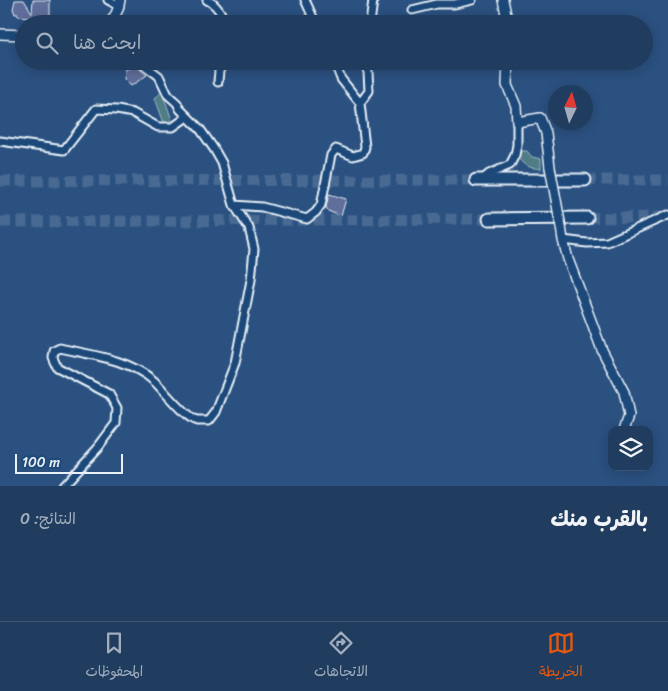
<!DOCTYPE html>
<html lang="ar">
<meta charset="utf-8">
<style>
body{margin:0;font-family:Sriracha,"Playpen Sans Arabic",sans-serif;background:#284466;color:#f1f3f6;direction:rtl}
.controls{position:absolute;right:15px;bottom:15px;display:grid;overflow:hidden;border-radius:10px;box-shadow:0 2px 12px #0003}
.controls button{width:45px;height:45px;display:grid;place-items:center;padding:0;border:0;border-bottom:1px solid #3d5675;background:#203d60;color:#f1f3f6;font:25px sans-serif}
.compass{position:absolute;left:548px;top:85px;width:45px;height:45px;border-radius:50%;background:#203d60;box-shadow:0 2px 12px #0003;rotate:5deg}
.scale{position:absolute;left:15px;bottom:12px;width:108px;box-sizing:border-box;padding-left:5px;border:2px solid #e8f1f8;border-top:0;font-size:14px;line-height:18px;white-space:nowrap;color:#e8f1f8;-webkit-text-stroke:4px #1f4a7a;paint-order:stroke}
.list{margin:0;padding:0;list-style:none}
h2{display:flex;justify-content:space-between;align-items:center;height:65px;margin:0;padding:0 20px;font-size:21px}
h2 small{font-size:16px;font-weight:400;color:#a2aebd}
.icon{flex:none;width:28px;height:28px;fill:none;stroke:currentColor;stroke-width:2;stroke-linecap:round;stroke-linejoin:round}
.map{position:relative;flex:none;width:668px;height:486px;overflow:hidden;direction:ltr}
.search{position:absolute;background:#203d60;box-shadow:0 2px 12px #0003;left:15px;right:15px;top:15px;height:55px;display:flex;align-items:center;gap:12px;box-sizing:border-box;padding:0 18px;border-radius:28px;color:#a2aebd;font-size:19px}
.sheet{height:135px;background:#203d60}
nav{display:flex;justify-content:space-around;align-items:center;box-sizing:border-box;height:70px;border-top:1px solid #3d5675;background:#203d60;font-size:14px;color:#a2aebd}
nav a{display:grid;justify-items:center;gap:2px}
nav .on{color:#ea580c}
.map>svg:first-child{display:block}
.green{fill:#4f7d86;stroke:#9cb7bf}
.building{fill:#5f6e9a;stroke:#e8f1f8}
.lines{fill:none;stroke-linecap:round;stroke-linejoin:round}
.primary-tunnel{stroke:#476992;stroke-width:11;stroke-dasharray:11 5.5;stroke-linecap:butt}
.minor-casing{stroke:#e8f1f8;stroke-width:11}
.tertiary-casing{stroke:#e8f1f8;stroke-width:12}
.primary-casing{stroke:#e8f1f8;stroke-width:15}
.minor{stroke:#1f4a7a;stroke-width:7}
.tertiary{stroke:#1f4a7a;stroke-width:9}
.primary{stroke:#1f4a7a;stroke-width:11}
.tertiary-bridge-casing{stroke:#e8f1f8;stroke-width:12;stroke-linecap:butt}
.tertiary-bridge{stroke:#1f4a7a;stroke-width:9}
</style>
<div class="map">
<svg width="668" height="486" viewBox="0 0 668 486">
<rect width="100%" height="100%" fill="#2b5180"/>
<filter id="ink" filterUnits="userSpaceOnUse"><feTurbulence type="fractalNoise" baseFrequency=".02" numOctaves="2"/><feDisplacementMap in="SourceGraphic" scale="10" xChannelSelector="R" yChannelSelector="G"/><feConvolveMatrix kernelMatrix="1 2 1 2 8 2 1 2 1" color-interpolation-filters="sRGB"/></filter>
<g filter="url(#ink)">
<path class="green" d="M162 92 172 120 164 123 155 98Z
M520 149 521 151H527L532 157 541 159V169C528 167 524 167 517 156Z"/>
<path class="building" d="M15 0H24L32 13 33 0H50V18H44V20L34 19V17L18 16V14H15L13 9Z
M216 16 218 24H206V17Z
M135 65 147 75 131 86 124 79 125 70Z
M329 194 346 199 341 216 328 211 326 207Z"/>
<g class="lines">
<path class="primary-tunnel" d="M585 180H668
M0 181 476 180
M587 218 668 217
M0 222 489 219"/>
<g class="minor-casing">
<path id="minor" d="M108 0 119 6
M207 0C216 4 223 14 224 24
M305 0 316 24
M412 10 437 4H455L472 0
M370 24 373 0
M218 82 219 71 225 61
M360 103 369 91 368 72 364 61
M0 141 64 150 96 109 117 110 133 113 158 127H173L187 117
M483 179 489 174 510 165 515 155 517 145V122
M234 205 262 207 307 219 316 212 321 205 331 155 336 149 353 156 363 153 365 147 360 103 341 79 334 61
M563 240 587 243 607 242 668 215
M62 486 98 447 116 423 117 408 109 394 57 367 53 358 54 351 60 348C91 355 129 359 154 381 164 390 186 419 197 421 201 421 205 421 209 421L216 412 235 363 251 280 254 249 249 228 234 205 222 163 214 149 200 129 180 109 177 103 168 95 159 76 139 61"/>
</g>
<g class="tertiary-casing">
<path id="tertiary" d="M503 0 508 24
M109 24C115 17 119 9 120 0
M0 34 24 35
M508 61 507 85 516 106 517 122 540 118 546 133 550 167
M561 227 563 240 568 259 602 350 624 392 629 416 624 430"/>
</g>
<g class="primary-casing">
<path id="primary" d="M476 180H585
M489 219 587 218"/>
</g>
<use href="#minor" class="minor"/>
<use href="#tertiary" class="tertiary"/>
<use href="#primary" class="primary"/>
<g class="tertiary-bridge-casing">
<path id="tertiary-bridge" d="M550 167 561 227"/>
</g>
<use href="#tertiary-bridge" class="tertiary-bridge"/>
</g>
</g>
</svg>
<div class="controls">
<button><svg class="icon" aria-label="layers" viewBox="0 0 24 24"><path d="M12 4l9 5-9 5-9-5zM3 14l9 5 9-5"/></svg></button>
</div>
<svg class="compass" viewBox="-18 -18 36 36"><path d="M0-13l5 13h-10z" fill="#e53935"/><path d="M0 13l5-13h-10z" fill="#a2aebd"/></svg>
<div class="scale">100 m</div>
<div class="search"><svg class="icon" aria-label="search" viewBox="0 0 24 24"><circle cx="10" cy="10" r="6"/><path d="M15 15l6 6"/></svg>ابحث هنا</div>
</div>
<section class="sheet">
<h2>بالقرب منك<small>النتائج: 0</small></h2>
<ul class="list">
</ul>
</section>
<nav>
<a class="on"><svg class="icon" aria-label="map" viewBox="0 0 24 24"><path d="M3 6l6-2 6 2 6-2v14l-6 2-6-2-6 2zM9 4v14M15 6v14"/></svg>الخريطة</a>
<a><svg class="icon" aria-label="directions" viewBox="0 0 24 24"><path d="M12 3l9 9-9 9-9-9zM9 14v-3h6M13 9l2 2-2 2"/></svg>الاتجاهات</a>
<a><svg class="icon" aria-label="saved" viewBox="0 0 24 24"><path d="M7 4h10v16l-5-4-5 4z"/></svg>المحفوظات</a>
</nav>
